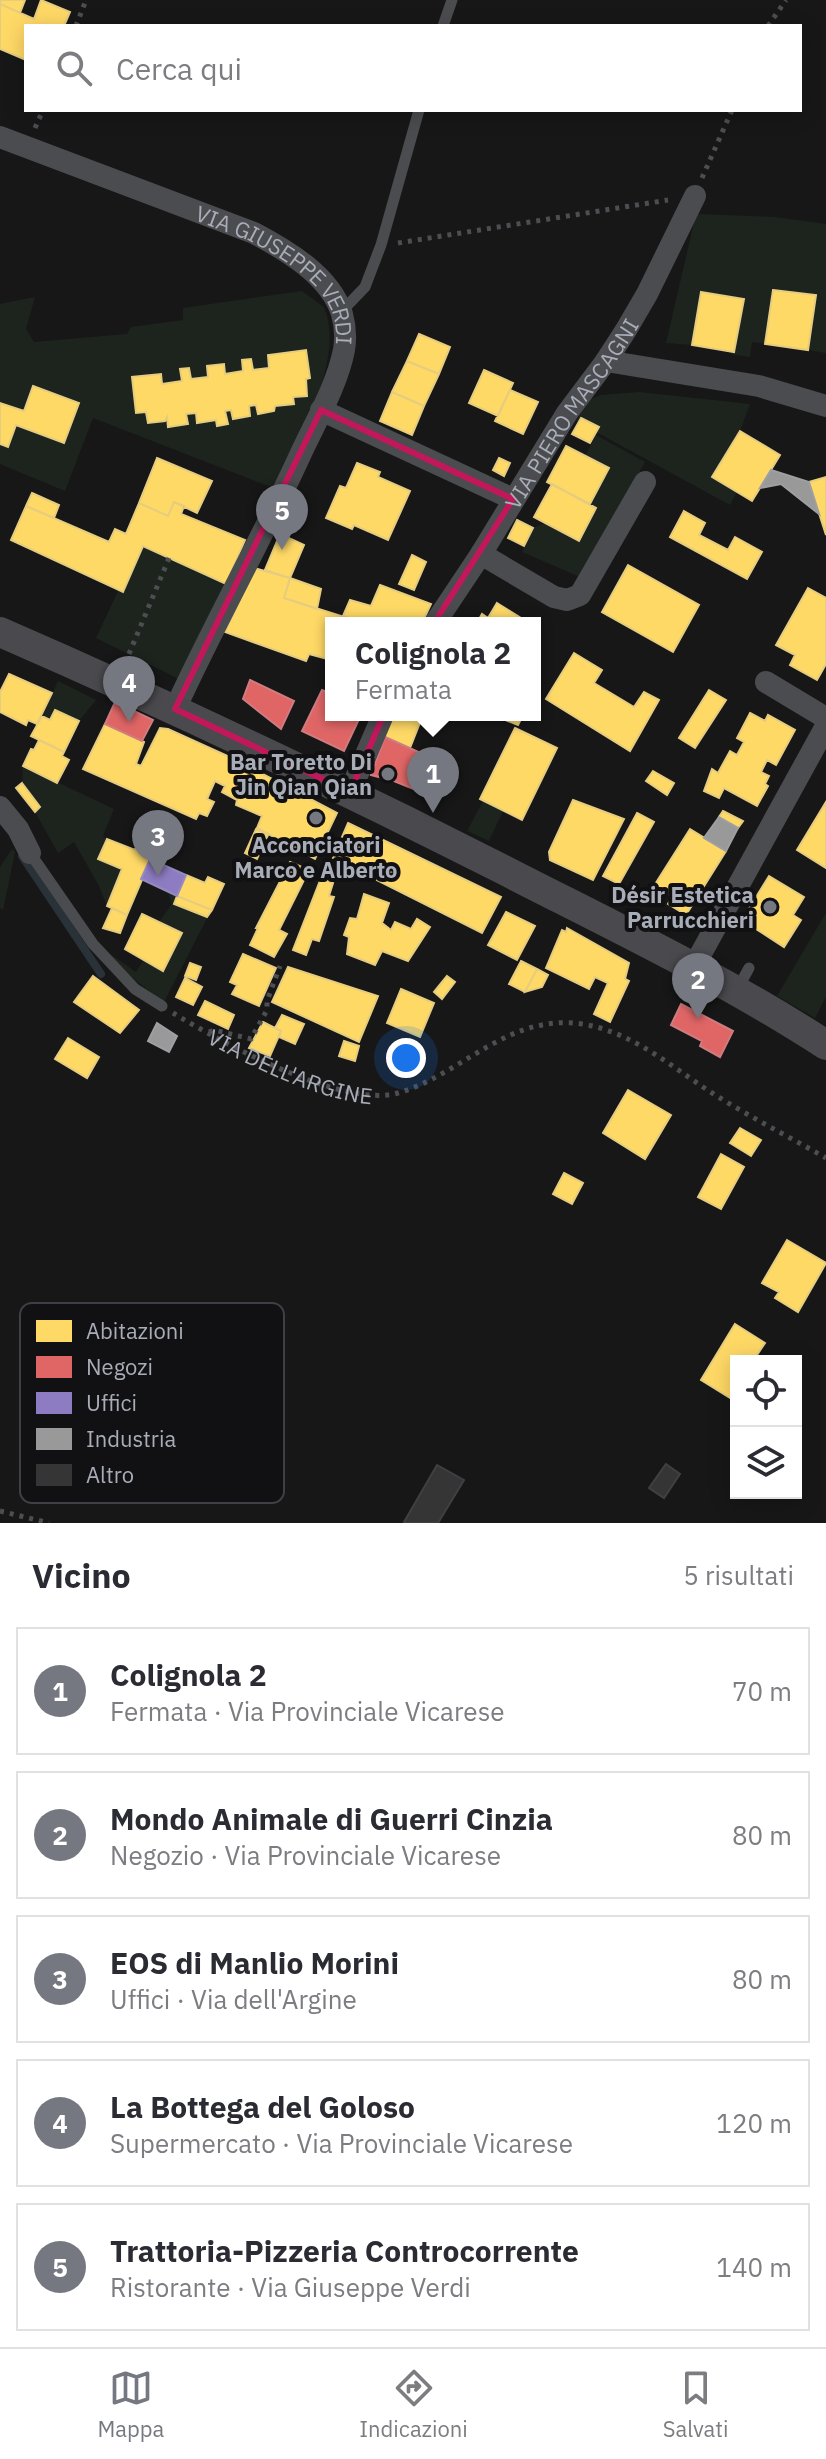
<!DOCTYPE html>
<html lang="it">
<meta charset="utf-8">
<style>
body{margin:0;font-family:"IBM Plex Sans",sans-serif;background:#f7f7f7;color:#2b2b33}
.controls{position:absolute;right:24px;bottom:24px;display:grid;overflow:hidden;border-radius:0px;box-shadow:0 4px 20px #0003}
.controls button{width:72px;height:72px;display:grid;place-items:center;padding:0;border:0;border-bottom:2px solid #e1e1e2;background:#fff;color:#2b2b33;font:40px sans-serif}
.you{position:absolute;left:406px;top:1058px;width:28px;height:28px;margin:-20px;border:6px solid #fff;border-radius:50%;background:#1a73e8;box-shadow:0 0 0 12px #1a73e833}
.badge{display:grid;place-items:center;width:52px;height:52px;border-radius:50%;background:#757880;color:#fff;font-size:26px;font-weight:700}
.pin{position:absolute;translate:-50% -66px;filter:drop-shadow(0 2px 4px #0008)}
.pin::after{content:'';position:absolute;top:42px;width:28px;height:24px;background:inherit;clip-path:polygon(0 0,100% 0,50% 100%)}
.popup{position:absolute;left:325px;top:617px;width:216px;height:104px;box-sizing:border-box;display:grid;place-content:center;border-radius:0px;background:#fff;filter:drop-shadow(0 2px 6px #0005);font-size:26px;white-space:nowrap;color:#7c7c81}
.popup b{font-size:30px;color:#2b2b33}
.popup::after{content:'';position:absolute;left:50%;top:100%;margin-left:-16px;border:16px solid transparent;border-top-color:#fff}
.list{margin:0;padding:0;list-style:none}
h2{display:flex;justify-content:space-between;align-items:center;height:104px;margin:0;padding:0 32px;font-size:34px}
h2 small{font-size:26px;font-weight:400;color:#7c7c81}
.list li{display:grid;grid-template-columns:52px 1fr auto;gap:24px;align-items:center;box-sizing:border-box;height:128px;margin:0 16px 16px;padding:0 16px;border:2px solid #e1e1e2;border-radius:0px}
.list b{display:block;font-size:30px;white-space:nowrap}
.list p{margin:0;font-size:26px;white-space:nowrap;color:#7c7c81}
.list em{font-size:26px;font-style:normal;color:#7c7c81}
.icon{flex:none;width:44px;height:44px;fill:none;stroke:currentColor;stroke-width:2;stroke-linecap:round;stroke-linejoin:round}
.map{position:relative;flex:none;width:826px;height:1523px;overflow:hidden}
.search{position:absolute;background:#fff;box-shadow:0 4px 20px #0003;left:24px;right:24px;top:24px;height:88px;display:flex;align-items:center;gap:20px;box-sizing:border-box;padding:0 28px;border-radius:0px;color:#7c7c81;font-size:30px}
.sheet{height:824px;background:#fff}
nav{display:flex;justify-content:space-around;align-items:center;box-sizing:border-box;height:112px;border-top:2px solid #e1e1e2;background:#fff;font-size:22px;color:#7c7c81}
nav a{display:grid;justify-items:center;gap:4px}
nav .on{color:#757880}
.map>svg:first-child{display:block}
.green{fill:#1d241e}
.homes{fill:#ffd966;stroke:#e5cc7f;stroke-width:2}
.shops{fill:#e06666;stroke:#cf7b7f;stroke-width:2}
.offices{fill:#8e7cc3;stroke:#968bc0;stroke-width:2}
.industry{fill:#999;stroke:#9e9fa2;stroke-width:2}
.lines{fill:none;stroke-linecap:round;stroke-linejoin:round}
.stream{stroke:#2a3239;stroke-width:8}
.building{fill:#353536;stroke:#3f4043;stroke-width:2}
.path{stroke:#4d4e52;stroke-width:5;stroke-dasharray:4 6;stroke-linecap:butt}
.lane{stroke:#4b4c50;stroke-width:11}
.street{stroke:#4b4c50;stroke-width:22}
.secondary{stroke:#4a4a4e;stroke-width:30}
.marked{fill:none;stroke:#c2185b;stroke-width:6;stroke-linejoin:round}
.poi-dot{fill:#757880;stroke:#111113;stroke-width:3}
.labels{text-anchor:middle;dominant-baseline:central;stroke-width:8;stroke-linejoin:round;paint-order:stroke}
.street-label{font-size:22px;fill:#a8adb8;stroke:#111113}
.poi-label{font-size:22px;font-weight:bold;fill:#a8adb8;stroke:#111113;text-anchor:end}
.key{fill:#111113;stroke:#3e4045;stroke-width:2}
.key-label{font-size:22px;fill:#a8adb8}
</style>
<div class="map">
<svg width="826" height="1523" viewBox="0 0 826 1523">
<rect width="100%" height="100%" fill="#171717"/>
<path class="green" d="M696 214 775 217 826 224V353L808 350 816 296 774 290 765 344 752 342 750 357 731 354 734 352 744 299 702 292 692 345 666 343Z
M302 291 324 307C346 360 298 439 276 489L93 418 65 491 0 464V304L35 297 26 329 34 342 127 334 131 327 183 320V308Z
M639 392 750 404 740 431 712 476 737 492 730 505 576 421 588 400 601 395Z
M596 435 645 462 578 576 522 552 533 528 545 523 579 540 596 508 590 504 609 468 585 456Z
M143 546 226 584 179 679 96 638 119 589 124 591Z
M58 681 96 700 79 721 55 710 50 720 42 716Z
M23 766 114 809 103 836 107 839 99 859 122 869 107 906 98 884 74 842 58 853 35 812 40 807 22 783Z
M483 801 503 811 489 841 467 831Z
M12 849 15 852 3 910 0 908V867Z
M168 892 177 896 174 904 207 918 164 1002 115 965 103 949 136 972 143 961 163 971 182 933 159 922 172 904Z
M826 913V997L815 1018 777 996Z"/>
<path class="homes" d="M1 0H25L20 13 0 4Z
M41 0 70 12 64 26H26V60L0 49V4L34 19Z
M773 290 816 295 808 350 765 344Z
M701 292 744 299 734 352 692 345Z
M419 334 450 347 439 374 407 361Z
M306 350 310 378 306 379 307 396 293 397 294 404 275 406 274 411 258 414 256 405 249 406 250 416 233 419 231 410 225 411 228 424 217 426 216 420 197 423 196 413 186 414 188 424 168 427 167 417 165 421 148 423 146 412 136 413 132 377 161 374 162 384 182 381 180 369 189 368 191 379 208 377 207 366 224 364 225 374 243 371 242 360 251 359 253 370 269 368 268 355Z
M407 361 439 374 424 406 392 392Z
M484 370 513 383 498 416 469 403Z
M33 386 79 403 64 443 16 425 8 447 0 444V403L24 411Z
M510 390 538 402 523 434 495 421Z
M392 392 424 406 412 435 380 421Z
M581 418 599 427 590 443 572 434Z
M740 431 780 455 752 501 712 477Z
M566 446 609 468 590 504 547 482Z
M157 458 212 481 197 513 174 502 168 516 139 503Z
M499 458 510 463 504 476 493 470Z
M357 463 380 472 378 477 410 491 388 540 354 525 352 529 326 518 340 486 346 488Z
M826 477V535L809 482Z
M552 484 596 508 579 541 534 517Z
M32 493 59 505 54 518 26 506Z
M174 502 184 506 181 514 245 540 226 584 143 546 123 592 11 540 26 506 109 542 115 529 126 534 139 503 168 516Z
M684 511 705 523 699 535 728 550 735 537 762 552 747 579 670 537Z
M517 520 533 528 524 546 508 538Z
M280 534 304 545 290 578 265 570Z
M412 555 426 562 414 590 399 584Z
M628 565 699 605 673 652 602 612Z
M254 568 290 578 284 598 363 623H331V660L309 654 306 661 225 632Z
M290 578 321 589 317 609 284 598Z
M380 585 431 604 422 623H363L343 616 350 600 371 606Z
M808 588 826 598V664L817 680 790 665 795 655 776 645Z
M497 603 526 621 525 623H477L482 614 488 618Z
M574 653 602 670 594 683 634 707 644 692 659 700 630 751 546 699Z
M9 674 52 693 37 724 28 720 26 725 0 712V692Z
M709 690 726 700 695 748 679 738Z
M55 710 79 721 64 752 31 736 42 716 50 720Z
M750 713 765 721 768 715 795 730 776 765 767 760 761 772 769 776 765 784 768 786 757 806 724 788 719 798 704 791 712 769 718 773 730 751 737 755 744 742 737 738Z
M392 715H423L410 748 385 737Z
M505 715H523L518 725 503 719Z
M105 724 144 742 136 764 141 766 160 728 168 729 234 759 337 813 315 859 257 828 262 816 236 805 237 800 222 792 225 786 215 781 207 799 214 802 207 816 199 813 196 819 83 769Z
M515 728 557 748 522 820 480 799Z
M39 740 64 752 62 756 69 760 57 783 23 766 31 749 34 750Z
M653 771 674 783 667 795 646 781Z
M22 783 40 807 35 812 16 788Z
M573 800 624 819 593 880 550 860 549 852Z
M826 802V868L797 850Z
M723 811 743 821 738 828 719 817Z
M151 812 168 819 127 915 107 906 122 869 98 859 107 839 135 850Z
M637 813 654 822 619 884 603 876Z
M348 823 501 897 482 933 333 858Z
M256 829 268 835 257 859 245 853Z
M690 829 726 851 686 915 668 904 672 897 654 886Z
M290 862 309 870 279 930 287 934 274 957 250 945 258 928H256Z
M186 875 205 883 208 877 224 884 212 910 177 896Z
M769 876 804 897 793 915 801 920 784 947 742 920Z
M321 878 333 883 329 896 334 897 319 941 312 939 306 955 293 950Z
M364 894 389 903 382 923 391 930 395 922 411 929 417 919 430 927 408 961 382 951 375 965 347 954 349 937 344 935 350 918 357 919Z
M177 896 212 910 207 917 174 904Z
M112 908 127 915 120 933 103 928Z
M506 912 535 926 517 960 488 945Z
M142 914 182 933 163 971 125 949Z
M567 928 629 963 625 979 629 981 610 1022 594 1014 608 983 595 977 589 989 546 968 562 930 566 932Z
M243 954 276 968 259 1006 232 994 237 985 230 982Z
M521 961 537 969 525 992 509 984Z
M190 963 201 967 196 980 185 976Z
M288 967 378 996 359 1042 272 1002Z
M537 969 548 975 542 987 525 992Z
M93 976 139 1010 120 1033 74 1002Z
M447 976 455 982 442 999 434 992Z
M185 978 202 987 193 1005 176 997Z
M401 989 434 1003 420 1037 387 1023Z
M205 1001 234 1015 228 1029 198 1015Z
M282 1015 304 1024 295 1044 279 1037 281 1031 275 1028Z
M263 1022 281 1031 270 1056 249 1048Z
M68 1038 99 1057 87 1078 55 1059Z
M344 1041 359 1046 355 1061 339 1056Z
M628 1090 671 1115 645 1159 603 1133Z
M740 1128 761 1140 751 1156 730 1143Z
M721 1154 744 1167 721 1209 698 1197Z
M564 1173 583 1183 572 1204 553 1194Z
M787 1240 826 1263 798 1312 775 1298 779 1292 762 1283Z
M735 1324 765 1343 753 1361H736V1389L730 1398 701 1380Z"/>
<path class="shops" d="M250 680 294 701 281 729 243 699Z
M322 690 331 694V715H361L344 751 302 731Z
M115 702 153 720 142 741 105 724Z
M385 737 452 767 438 799 394 781 371 775Z
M681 1004 733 1031 720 1057 700 1046 702 1041 671 1025Z"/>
<path class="offices" d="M150 859 186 875 177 896 141 879Z"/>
<path class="industry" d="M771 470 809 482 819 514 781 484 760 488Z
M719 817 738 828 726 851 704 838Z
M157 1023 177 1036 169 1052 148 1041Z"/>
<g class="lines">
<path class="stream" d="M22 856 101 974"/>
</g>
<path class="building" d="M666 1464 680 1474 664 1498 649 1488Z
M437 1465 464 1480 438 1523H406L404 1522Z"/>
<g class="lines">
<g class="path">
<path d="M76 26 86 0"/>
<path d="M768 26 786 0"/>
<path d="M35 128 43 110"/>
<path d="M702 178 732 110"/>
<path d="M398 243 668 200"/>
<path d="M129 654 169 558"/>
<path id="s1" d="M173 1013C221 1042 343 1109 398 1093 463 1074 508 1013 582 1024 635 1032 676 1071 720 1098 754 1119 791 1138 826 1158"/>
<path d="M209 1032 214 1030 251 1039 267 1010V1001L280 966"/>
<path d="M0 1511 49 1523"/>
</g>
<path class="lane" d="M443 26 452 0
M341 312 365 287 381 245 419 110
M30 853 93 944 135 989 162 1006
M738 988 749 968"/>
<g class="street">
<path id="s2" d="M0 137 254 233C286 250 331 276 342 314 345 325 346 338 344 350 337 385 317 419 302 451 262 539 215 622 175 709"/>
<path d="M606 361 759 386 826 406"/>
<path d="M321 410 513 499"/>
<path d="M481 554 554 597 567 600 580 595 645 482"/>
<path id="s3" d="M435 623 481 554 567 413 606 361 626 330 647 294 695 196"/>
<path d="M766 682 826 718"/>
<path d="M350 792 383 715"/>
<path d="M0 807 18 829 30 853"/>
<path d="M693 968 826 726"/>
</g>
<path class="secondary" d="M0 632C170 706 337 785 502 869 611 925 723 978 826 1045"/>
</g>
<path class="marked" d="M321 410 513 499 401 675 350 792 175 709Z"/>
<g class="poi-dot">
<circle cx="388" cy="774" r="8"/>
<circle cx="316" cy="818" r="8"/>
<circle cx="770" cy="907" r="8"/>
</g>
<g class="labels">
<g class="street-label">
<text stroke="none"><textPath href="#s2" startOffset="318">VIA GIUSEPPE VERDI</textPath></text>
<text stroke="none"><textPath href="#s3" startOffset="250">VIA PIERO MASCAGNI</textPath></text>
<text stroke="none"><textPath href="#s1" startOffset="130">VIA DELL'ARGINE</textPath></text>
</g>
<g class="poi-label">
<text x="372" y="761">Bar Toretto Di<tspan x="372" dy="25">Jin Qian Qian</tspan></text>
<text x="316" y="844" text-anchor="middle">Acconciatori<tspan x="316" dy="25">Marco e Alberto</tspan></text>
<text x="754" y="894">Désir Estetica<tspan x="754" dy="25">Parrucchieri</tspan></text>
</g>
</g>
<rect x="20" y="1303" width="264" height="200" rx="12" class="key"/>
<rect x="36" y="1320" width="36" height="22" fill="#ffd966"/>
<rect x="36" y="1356" width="36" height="22" fill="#e06666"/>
<rect x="36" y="1392" width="36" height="22" fill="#8e7cc3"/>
<rect x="36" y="1428" width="36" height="22" fill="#999"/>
<rect x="36" y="1464" width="36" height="22" fill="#353536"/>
<g class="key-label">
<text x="86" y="1339">Abitazioni</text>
<text x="86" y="1375">Negozi</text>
<text x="86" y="1411">Uffici</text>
<text x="86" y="1447">Industria</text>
<text x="86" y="1483">Altro</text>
</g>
</svg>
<div class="controls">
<button><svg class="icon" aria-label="locate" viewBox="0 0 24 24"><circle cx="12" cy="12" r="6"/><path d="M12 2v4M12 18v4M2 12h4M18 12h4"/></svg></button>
<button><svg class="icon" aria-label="layers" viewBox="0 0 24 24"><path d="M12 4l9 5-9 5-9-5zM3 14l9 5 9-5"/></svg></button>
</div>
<div class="you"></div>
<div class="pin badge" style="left:433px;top:813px">1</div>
<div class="popup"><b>Colignola 2</b>Fermata</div>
<div class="pin badge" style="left:698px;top:1019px">2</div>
<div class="pin badge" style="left:158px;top:876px">3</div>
<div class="pin badge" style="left:129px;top:722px">4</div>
<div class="pin badge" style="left:282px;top:550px">5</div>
<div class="search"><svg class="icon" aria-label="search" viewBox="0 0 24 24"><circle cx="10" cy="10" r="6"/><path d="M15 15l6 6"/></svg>Cerca qui</div>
</div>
<section class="sheet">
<h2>Vicino<small>5 risultati</small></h2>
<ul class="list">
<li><span class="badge">1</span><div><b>Colignola 2</b><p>Fermata · Via Provinciale Vicarese</p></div><em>70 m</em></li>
<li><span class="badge">2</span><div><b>Mondo Animale di Guerri Cinzia</b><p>Negozio · Via Provinciale Vicarese</p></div><em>80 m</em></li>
<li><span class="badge">3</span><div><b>EOS di Manlio Morini</b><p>Uffici · Via dell'Argine</p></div><em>80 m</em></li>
<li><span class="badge">4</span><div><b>La Bottega del Goloso</b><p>Supermercato · Via Provinciale Vicarese</p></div><em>120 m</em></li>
<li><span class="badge">5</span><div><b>Trattoria-Pizzeria Controcorrente</b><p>Ristorante · Via Giuseppe Verdi</p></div><em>140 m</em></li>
</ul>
</section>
<nav>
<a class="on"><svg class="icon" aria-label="map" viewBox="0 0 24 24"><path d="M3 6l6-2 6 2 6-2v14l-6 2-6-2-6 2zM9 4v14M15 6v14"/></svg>Mappa</a>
<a><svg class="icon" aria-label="directions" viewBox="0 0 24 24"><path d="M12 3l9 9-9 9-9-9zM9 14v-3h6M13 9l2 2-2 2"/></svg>Indicazioni</a>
<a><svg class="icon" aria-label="saved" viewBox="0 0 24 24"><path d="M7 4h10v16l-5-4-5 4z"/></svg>Salvati</a>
</nav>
